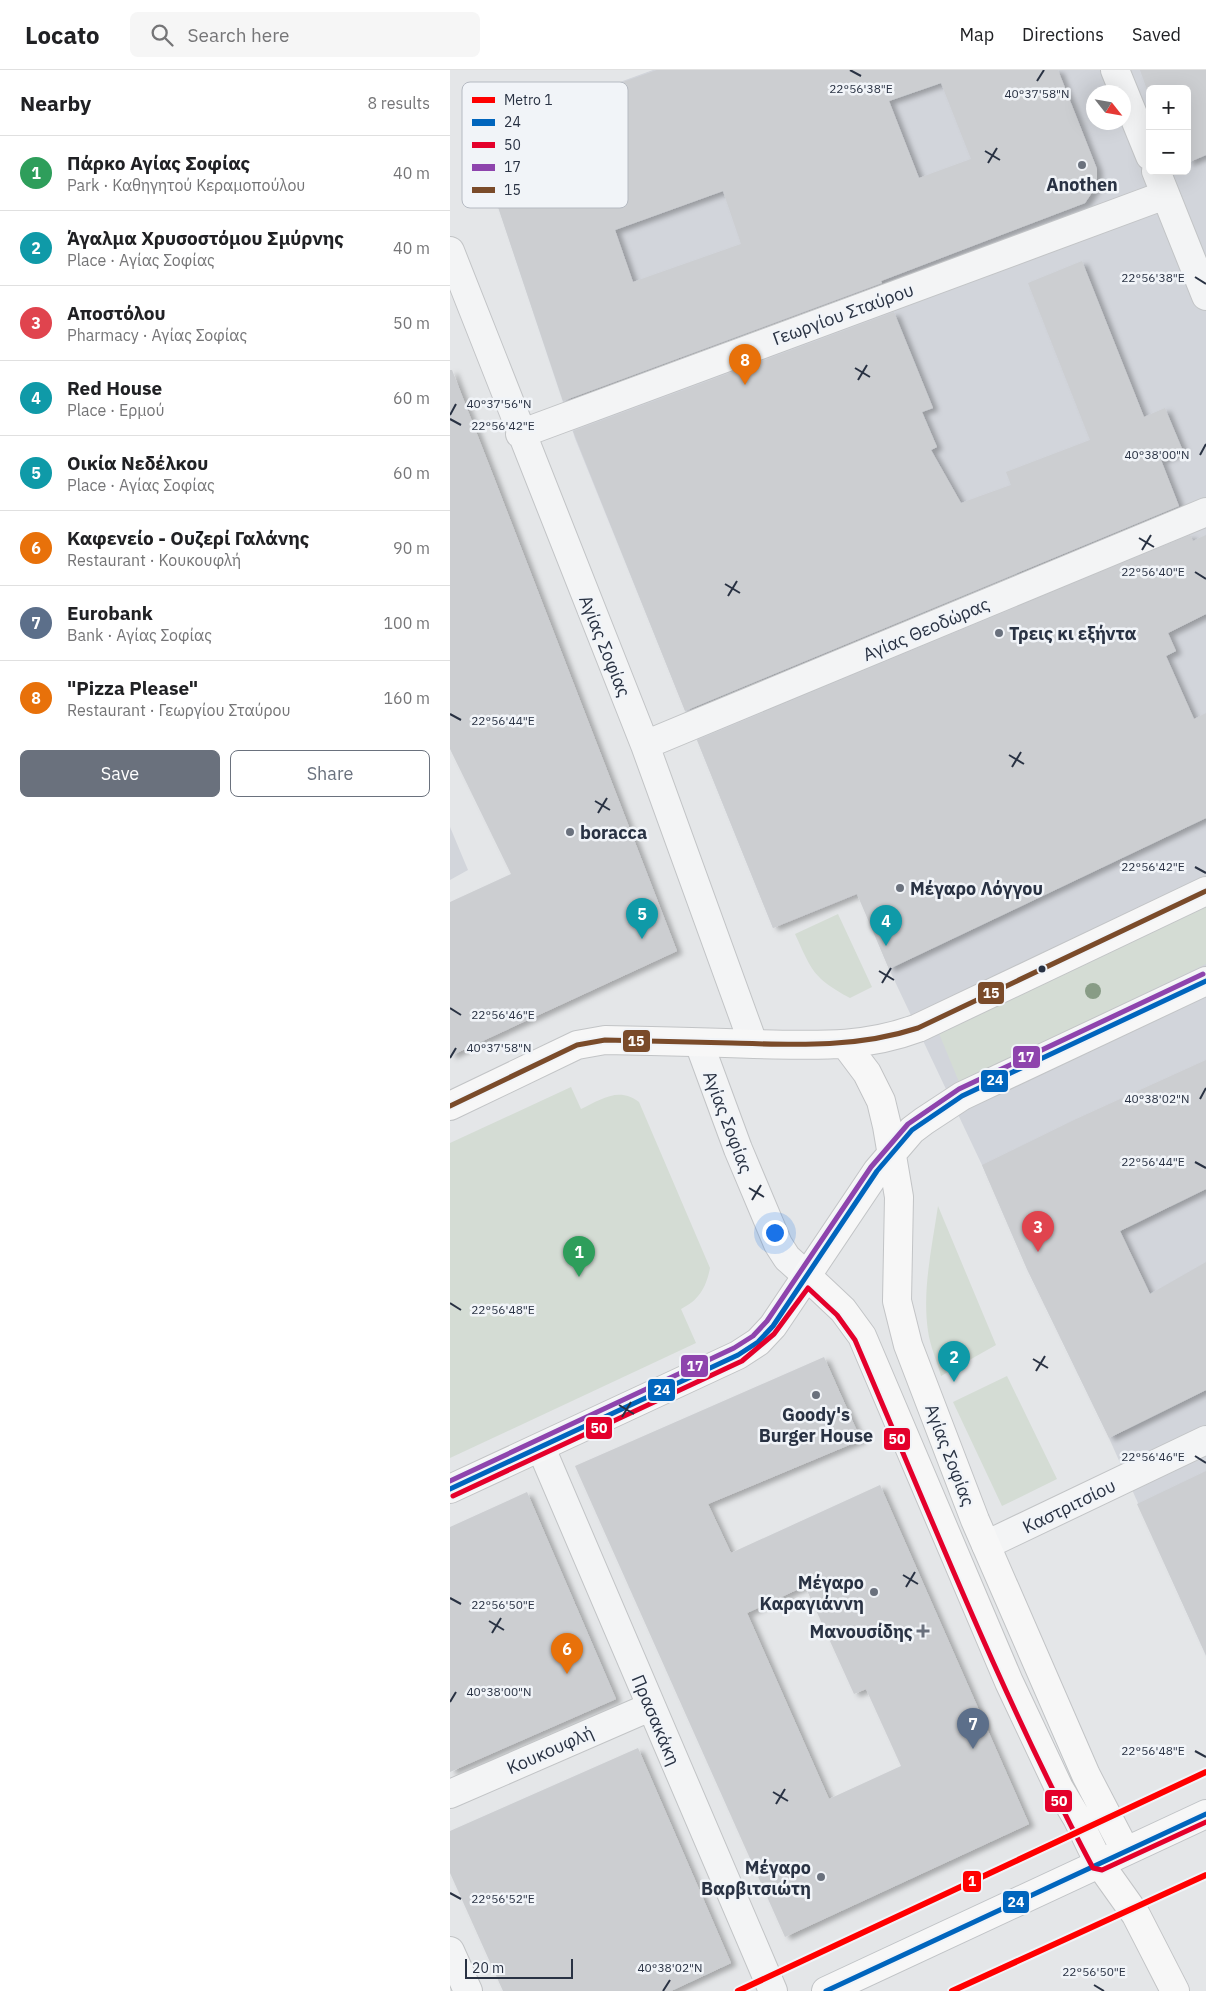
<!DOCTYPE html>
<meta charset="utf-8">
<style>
body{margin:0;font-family:"IBM Plex Sans",sans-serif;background:#f6f6f6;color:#202124}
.controls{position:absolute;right:15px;top:15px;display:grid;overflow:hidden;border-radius:8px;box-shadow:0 5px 20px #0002}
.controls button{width:45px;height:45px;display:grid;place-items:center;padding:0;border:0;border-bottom:1px solid #e0e0e0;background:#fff;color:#202124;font:25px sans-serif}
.compass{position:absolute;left:636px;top:15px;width:45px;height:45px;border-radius:50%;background:#fff;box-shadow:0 5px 20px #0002;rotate:121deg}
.scale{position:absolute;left:15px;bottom:12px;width:108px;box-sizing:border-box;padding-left:5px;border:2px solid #293243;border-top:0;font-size:14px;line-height:18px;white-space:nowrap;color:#293243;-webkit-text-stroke:4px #f1f4f8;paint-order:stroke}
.you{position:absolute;left:324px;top:1162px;width:18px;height:18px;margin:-12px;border:4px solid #fff;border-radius:50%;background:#1a73e8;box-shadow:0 0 0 8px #1a73e833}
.badge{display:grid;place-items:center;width:32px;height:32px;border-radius:50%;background:#6a717d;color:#fff;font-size:16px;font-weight:700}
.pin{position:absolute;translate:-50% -41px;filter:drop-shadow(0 1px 2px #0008)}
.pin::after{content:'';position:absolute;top:26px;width:18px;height:15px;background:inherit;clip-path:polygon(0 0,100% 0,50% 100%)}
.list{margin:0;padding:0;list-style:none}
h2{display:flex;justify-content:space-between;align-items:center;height:65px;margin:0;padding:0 20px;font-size:21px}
h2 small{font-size:16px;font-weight:400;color:#757577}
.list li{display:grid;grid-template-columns:32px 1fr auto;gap:15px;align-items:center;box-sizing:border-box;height:75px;padding:0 20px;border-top:1px solid #e0e0e0}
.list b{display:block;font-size:19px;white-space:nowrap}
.list p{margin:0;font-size:16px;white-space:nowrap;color:#757577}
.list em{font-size:16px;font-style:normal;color:#757577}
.actions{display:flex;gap:10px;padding:15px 20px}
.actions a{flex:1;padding:11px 0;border:1px solid #6a717d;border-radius:8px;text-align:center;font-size:18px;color:#6a717d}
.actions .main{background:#6a717d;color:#fff}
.icon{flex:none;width:28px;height:28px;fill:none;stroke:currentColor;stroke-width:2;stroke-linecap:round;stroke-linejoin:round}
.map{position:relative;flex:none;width:756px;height:1921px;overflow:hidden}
header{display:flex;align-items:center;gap:30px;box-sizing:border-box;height:70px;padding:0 25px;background:#fff;border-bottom:1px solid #e0e0e0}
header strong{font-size:24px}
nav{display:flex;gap:28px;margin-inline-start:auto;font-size:18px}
.search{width:350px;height:45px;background:#f6f6f6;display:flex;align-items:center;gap:12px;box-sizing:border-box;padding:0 18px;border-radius:8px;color:#757577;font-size:19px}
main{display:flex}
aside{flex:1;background:#fff}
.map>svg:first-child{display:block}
.built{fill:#d2d5db;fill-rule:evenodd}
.green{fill:#d4dcd4}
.building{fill:#ccced1;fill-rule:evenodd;filter:url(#shadow)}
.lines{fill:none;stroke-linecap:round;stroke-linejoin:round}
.street-casing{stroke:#c2c4c6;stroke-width:30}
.secondary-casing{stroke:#c2c4c6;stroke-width:30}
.primary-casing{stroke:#c0c3c6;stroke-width:30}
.street{stroke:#f3f4f5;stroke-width:28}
.secondary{stroke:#f7f7f7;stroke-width:28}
.primary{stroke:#f7f7f7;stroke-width:28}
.bus-1-casing{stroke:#f1f4f8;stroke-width:9}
.bus-2-casing{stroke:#f1f4f8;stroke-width:9}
.bus-3-casing{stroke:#f1f4f8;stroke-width:9}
.bus-4-casing{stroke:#f1f4f8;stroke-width:9}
.bus-1{stroke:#0065bd;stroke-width:5}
.bus-2{stroke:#e4002b;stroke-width:5}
.bus-3{stroke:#8e44ad;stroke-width:5}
.bus-4{stroke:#7a4b2a;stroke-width:5}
.metro-1-casing{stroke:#f1f4f8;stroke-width:10}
.metro-1{stroke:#f00;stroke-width:6}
.tree{fill:#889c86}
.ticks{fill:none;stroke:#293243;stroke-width:2}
.poi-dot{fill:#6a717d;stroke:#f1f4f8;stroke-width:2}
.bus-dot{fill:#293243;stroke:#f1f4f8;stroke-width:2}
.labels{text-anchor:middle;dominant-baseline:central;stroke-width:5;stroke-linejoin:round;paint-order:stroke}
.poi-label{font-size:18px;font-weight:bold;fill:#293243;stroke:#f1f4f8;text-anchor:start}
.street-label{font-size:18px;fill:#293243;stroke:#f1f4f8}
.key{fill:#f1f4f8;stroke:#b5bac2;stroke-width:1}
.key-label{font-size:14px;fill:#293243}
.ticks-label{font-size:12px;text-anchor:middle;fill:#293243;stroke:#f1f4f8;stroke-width:5;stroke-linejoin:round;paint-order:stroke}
.line-badge{stroke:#f1f4f8;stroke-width:2}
.badge-label{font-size:14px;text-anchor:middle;font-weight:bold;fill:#fff}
</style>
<header>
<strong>Locato</strong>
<div class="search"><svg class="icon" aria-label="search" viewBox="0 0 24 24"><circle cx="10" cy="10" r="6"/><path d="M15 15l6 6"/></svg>Search here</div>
<nav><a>Map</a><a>Directions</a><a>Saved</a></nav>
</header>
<main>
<aside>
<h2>Nearby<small>8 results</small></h2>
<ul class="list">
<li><span class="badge" style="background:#2e9e5b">1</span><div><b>Πάρκο Αγίας Σοφίας</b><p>Park · Καθηγητού Κεραμοπούλου</p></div><em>40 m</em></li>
<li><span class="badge" style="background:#0f9aa8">2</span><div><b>Άγαλμα Χρυσοστόμου Σμύρνης</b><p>Place · Αγίας Σοφίας</p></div><em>40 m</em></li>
<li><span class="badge" style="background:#e0444e">3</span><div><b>Αποστόλου</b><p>Pharmacy · Αγίας Σοφίας</p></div><em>50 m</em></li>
<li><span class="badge" style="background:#0f9aa8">4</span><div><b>Red House</b><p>Place · Ερμού</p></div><em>60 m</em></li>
<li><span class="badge" style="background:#0f9aa8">5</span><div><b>Οικία Νεδέλκου</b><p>Place · Αγίας Σοφίας</p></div><em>60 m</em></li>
<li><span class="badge" style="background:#e8710a">6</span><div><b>Καφενείο - Ουζερί Γαλάνης</b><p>Restaurant · Κουκουφλή</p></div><em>90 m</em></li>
<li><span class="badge" style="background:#5c6f8a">7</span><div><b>Eurobank</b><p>Bank · Αγίας Σοφίας</p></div><em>100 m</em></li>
<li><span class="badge" style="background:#e8710a">8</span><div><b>&quot;Pizza Please&quot;</b><p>Restaurant · Γεωργίου Σταύρου</p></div><em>160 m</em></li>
</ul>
<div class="actions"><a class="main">Save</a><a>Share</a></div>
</aside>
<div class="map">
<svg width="756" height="1921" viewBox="0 0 756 1921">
<defs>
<filter id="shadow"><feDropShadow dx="5.5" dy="3" stdDeviation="2.5" flood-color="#0004"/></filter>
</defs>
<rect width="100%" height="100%" fill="#e4e6e8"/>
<path class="built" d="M203 0H756V1586L659 1368 577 1199 532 1095 439 899 408 824 323 858 125 368 24 65ZM700 19H737V101H700ZM644 22H674V52H644Z
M0 757 18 800 0 810Z"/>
<path class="green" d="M756 832V894L509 1012 488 961Z
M388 844 422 917 400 928C363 908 362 901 345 864Z
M121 1017 131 1039C150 1030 169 1016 189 1032L260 1198C256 1218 249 1230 231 1239L246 1273 0 1388V1073Z
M488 1136 546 1275 491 1306C487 1291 480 1276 478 1261 472 1220 482 1177 488 1136Z
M557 1306 607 1409 552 1436 503 1332Z"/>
<path class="building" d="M207 0H608L647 99V115L635 133 431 211 432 213 113 331 24 65ZM491 13 521 89 469 108 439 31ZM273 121 291 174 183 212 165 160Z
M690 0H756V85L737 93V19H700V28Z
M632 191 694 347 715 338 733 381 711 390 729 436 235 641 123 361 444 242 483 338 472 342 487 377 481 380 511 433 561 415 556 402 640 370 578 213Z
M0 300H2L43 405 227 881 0 986V832L61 804 0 679Z
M740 465 743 471 756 465V544L718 563 726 581 716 586 744 649 756 643V748L439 899 407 824 323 858 247 670Z
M756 990V1119L670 1161 700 1224 756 1192V1320L659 1368 577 1199 532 1095 624 1050Z
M374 1287 411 1370 258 1434 281 1483 430 1415 579 1754 335 1867 125 1396ZM355 1516 404 1624 416 1619 451 1696 379 1729 297 1543Z
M756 1401V1585L687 1434Z
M77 1422 166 1629 0 1702V1457Z
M188 1678 281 1893 221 1921H53L0 1803V1761Z"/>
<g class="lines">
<g class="street-casing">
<path id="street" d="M665 0 700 86
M706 101 756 226
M0 181 195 675 303 973
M70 364 715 125
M195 675 756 442
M249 973 288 1079 328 1174 337 1188 357 1206
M91 1378 323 1921
M536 1475 756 1370
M0 1724 200 1637
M0 1881 18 1921"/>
</g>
<g class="secondary-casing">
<path id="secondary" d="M396 975 417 1003 431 1031 437 1056 449 1127 447 1231 458 1275 525 1450 636 1705 675 1780
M0 1036 127 975 155 970C205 971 254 972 304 974 362 975 412 979 468 958L756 821
M357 1206 393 1240 412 1266 559 1612 609 1718 627 1748 649 1793 686 1845 725 1921
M0 1419 288 1285 308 1272 323 1256 427 1101 462 1060 474 1051 512 1026 756 911"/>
</g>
<g class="primary-casing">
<path id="primary" d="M376 1921 756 1744"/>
</g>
<use href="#street" class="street"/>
<use href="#secondary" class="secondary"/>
<use href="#primary" class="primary"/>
<g class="bus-1-casing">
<path id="bus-1" d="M0 1419 288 1285 308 1272 323 1256 427 1101 462 1060 512 1026 756 911
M376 1921 756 1744"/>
</g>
<g class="bus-2-casing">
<path id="bus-2" d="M3 1426 292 1291 324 1264 358 1218 387 1245 405 1270C481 1447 552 1627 643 1798L652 1800 756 1752"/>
</g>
<g class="bus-3-casing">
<path id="bus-3" d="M0 1411 284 1278 303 1266 317 1251 421 1097 458 1054 509 1019 753 904"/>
</g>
<g class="bus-4-casing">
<path id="bus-4" d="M0 1036 127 975 155 970C197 971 239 972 282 973 345 975 407 978 468 958L756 821"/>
</g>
<use href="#bus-1" class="bus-1"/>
<use href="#bus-2" class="bus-2"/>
<use href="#bus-3" class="bus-3"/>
<use href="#bus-4" class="bus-4"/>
<g class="metro-1-casing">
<path id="metro-1" d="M288 1921 756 1702
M502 1921 756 1805"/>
</g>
<use href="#metro-1" class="metro-1"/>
</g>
<circle class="tree" cx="643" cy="921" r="8"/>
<path class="ticks" d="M400 0 411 6M587 11 594 0M535 81 550 90M538 93 547 78M745 207 756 214M405 298 420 307M408 310 417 295M0 345 6 334M0 349 11 355M750 385 756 374M689 468 704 477M692 480 701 465M745 502 756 509M275 514 290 523M278 526 287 511M0 644 11 650M559 685 574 694M562 697 571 682M145 731 160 740M148 743 157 728M745 797 756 803M429 901 444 910M432 913 441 898M0 938 11 945M0 988 6 978M750 1029 756 1018M745 1092 756 1098M299 1118 314 1127M302 1130 311 1115M0 1233 11 1240M583 1289 598 1298M586 1301 595 1286M169 1335 184 1344M172 1347 181 1332M745 1386 756 1393M453 1505 468 1514M456 1517 465 1502M0 1528 11 1534M39 1551 54 1560M42 1563 51 1548M0 1632 6 1622M745 1681 756 1687M323 1722 338 1731M326 1734 335 1719M0 1823 11 1829M644 1915 654 1921M213 1921 220 1910"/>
<g class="poi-dot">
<circle cx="632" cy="95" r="5"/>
<circle cx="549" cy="563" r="5"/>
<circle cx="120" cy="762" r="5"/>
<circle cx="450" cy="818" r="5"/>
<circle cx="366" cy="1325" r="5"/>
<circle cx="424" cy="1522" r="5"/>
<path d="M470.5 1553.5h5v5h5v5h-5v5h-5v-5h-5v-5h5z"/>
<circle cx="371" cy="1807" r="5"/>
</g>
<circle class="bus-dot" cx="592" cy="899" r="4.5"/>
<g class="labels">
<g class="poi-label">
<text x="632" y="114" text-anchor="middle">Anothen</text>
<text x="559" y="563">Τρεις κι εξήντα</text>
<text x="130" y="762">boracca</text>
<text x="460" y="818">Μέγαρο Λόγγου</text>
<text x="366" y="1344" text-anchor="middle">Goody's<tspan x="366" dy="21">Burger House</tspan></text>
<text x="414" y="1512" text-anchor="end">Μέγαρο<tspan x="414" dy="21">Καραγιάννη</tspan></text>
<text x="463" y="1561" text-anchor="end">Μανουσίδης</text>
<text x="361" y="1797" text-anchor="end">Μέγαρο<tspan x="361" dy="21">Βαρβιτσιώτη</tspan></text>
</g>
<g class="street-label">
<text transform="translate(393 244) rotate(-20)">Γεωργίου Σταύρου</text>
<text transform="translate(476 559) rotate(-23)">Αγίας Θεοδώρας</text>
<text transform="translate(155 576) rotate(68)">Αγίας Σοφίας</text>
<text transform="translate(278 1052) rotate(69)">Αγίας Σοφίας</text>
<text transform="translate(500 1385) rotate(69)">Αγίας Σοφίας</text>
<text transform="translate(619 1436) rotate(-26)">Καστριτσίου</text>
<text transform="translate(206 1650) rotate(67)">Πρασακάκη</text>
<text transform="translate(100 1680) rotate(-24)">Κουκουφλή</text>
</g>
</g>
<rect x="12" y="12" width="166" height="126" rx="8" class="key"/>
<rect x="22" y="27" width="23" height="6" fill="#f00"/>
<rect x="22" y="49" width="23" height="7" fill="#0065bd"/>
<rect x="22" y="72" width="23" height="6" fill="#e4002b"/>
<rect x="22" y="94" width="23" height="7" fill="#8e44ad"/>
<rect x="22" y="117" width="23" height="6" fill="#7a4b2a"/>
<g class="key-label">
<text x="54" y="35">Metro 1</text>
<text x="54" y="57">24</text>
<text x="54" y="80">50</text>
<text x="54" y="102">17</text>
<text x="54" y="125">15</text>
</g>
<g class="ticks-label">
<text x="411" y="23">22°56'38"E</text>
<text x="587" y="28">40°37'58"N</text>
<text x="703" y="212">22°56'38"E</text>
<text x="49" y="338">40°37'56"N</text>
<text x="53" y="360">22°56'42"E</text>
<text x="707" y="389">40°38'00"N</text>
<text x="703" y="506">22°56'40"E</text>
<text x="53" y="655">22°56'44"E</text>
<text x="703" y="801">22°56'42"E</text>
<text x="53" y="949">22°56'46"E</text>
<text x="49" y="982">40°37'58"N</text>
<text x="707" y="1033">40°38'02"N</text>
<text x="703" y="1096">22°56'44"E</text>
<text x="53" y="1244">22°56'48"E</text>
<text x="703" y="1391">22°56'46"E</text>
<text x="53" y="1539">22°56'50"E</text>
<text x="49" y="1626">40°38'00"N</text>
<text x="703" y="1685">22°56'48"E</text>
<text x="53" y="1833">22°56'52"E</text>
<text x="220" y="1902">40°38'02"N</text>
<text x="644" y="1906">22°56'50"E</text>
</g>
<g class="line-badge">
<rect x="527" y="911" width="28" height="24" rx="5" fill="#7a4b2a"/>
<rect x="172" y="959" width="29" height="24" rx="5" fill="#7a4b2a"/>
<rect x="562" y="975" width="29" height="24" rx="5" fill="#8e44ad"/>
<rect x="530" y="999" width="29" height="24" rx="5" fill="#0065bd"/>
<rect x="230" y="1284" width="29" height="24" rx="5" fill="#8e44ad"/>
<rect x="197" y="1308" width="29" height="24" rx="5" fill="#0065bd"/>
<rect x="135" y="1346" width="28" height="24" rx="5" fill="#e4002b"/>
<rect x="433" y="1357" width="28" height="24" rx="5" fill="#e4002b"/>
<rect x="594" y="1719" width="29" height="24" rx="5" fill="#e4002b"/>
<rect x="512" y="1800" width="20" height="23" rx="5" fill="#f00"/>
<rect x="552" y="1820" width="28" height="24" rx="5" fill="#0065bd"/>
</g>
<g class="badge-label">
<text x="541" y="928">15</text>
<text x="186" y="976">15</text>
<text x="576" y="992">17</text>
<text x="545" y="1015">24</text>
<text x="245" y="1301">17</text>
<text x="212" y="1325">24</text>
<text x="149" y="1363">50</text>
<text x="447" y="1374">50</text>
<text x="609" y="1736">50</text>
<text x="522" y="1816">1</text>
<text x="566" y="1837">24</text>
</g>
</svg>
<div class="controls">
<button>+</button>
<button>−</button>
</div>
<svg class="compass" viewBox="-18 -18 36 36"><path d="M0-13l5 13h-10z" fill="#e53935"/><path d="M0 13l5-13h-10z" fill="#757577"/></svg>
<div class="scale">20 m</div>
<div class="you"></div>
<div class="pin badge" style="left:129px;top:1207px;background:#2e9e5b">1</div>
<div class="pin badge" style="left:504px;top:1312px;background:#0f9aa8">2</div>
<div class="pin badge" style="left:588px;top:1182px;background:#e0444e">3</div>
<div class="pin badge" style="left:436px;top:876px;background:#0f9aa8">4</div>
<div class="pin badge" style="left:192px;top:869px;background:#0f9aa8">5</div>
<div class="pin badge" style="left:117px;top:1604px;background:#e8710a">6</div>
<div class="pin badge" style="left:523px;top:1679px;background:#5c6f8a">7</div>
<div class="pin badge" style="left:295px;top:315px;background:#e8710a">8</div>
</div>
</main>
